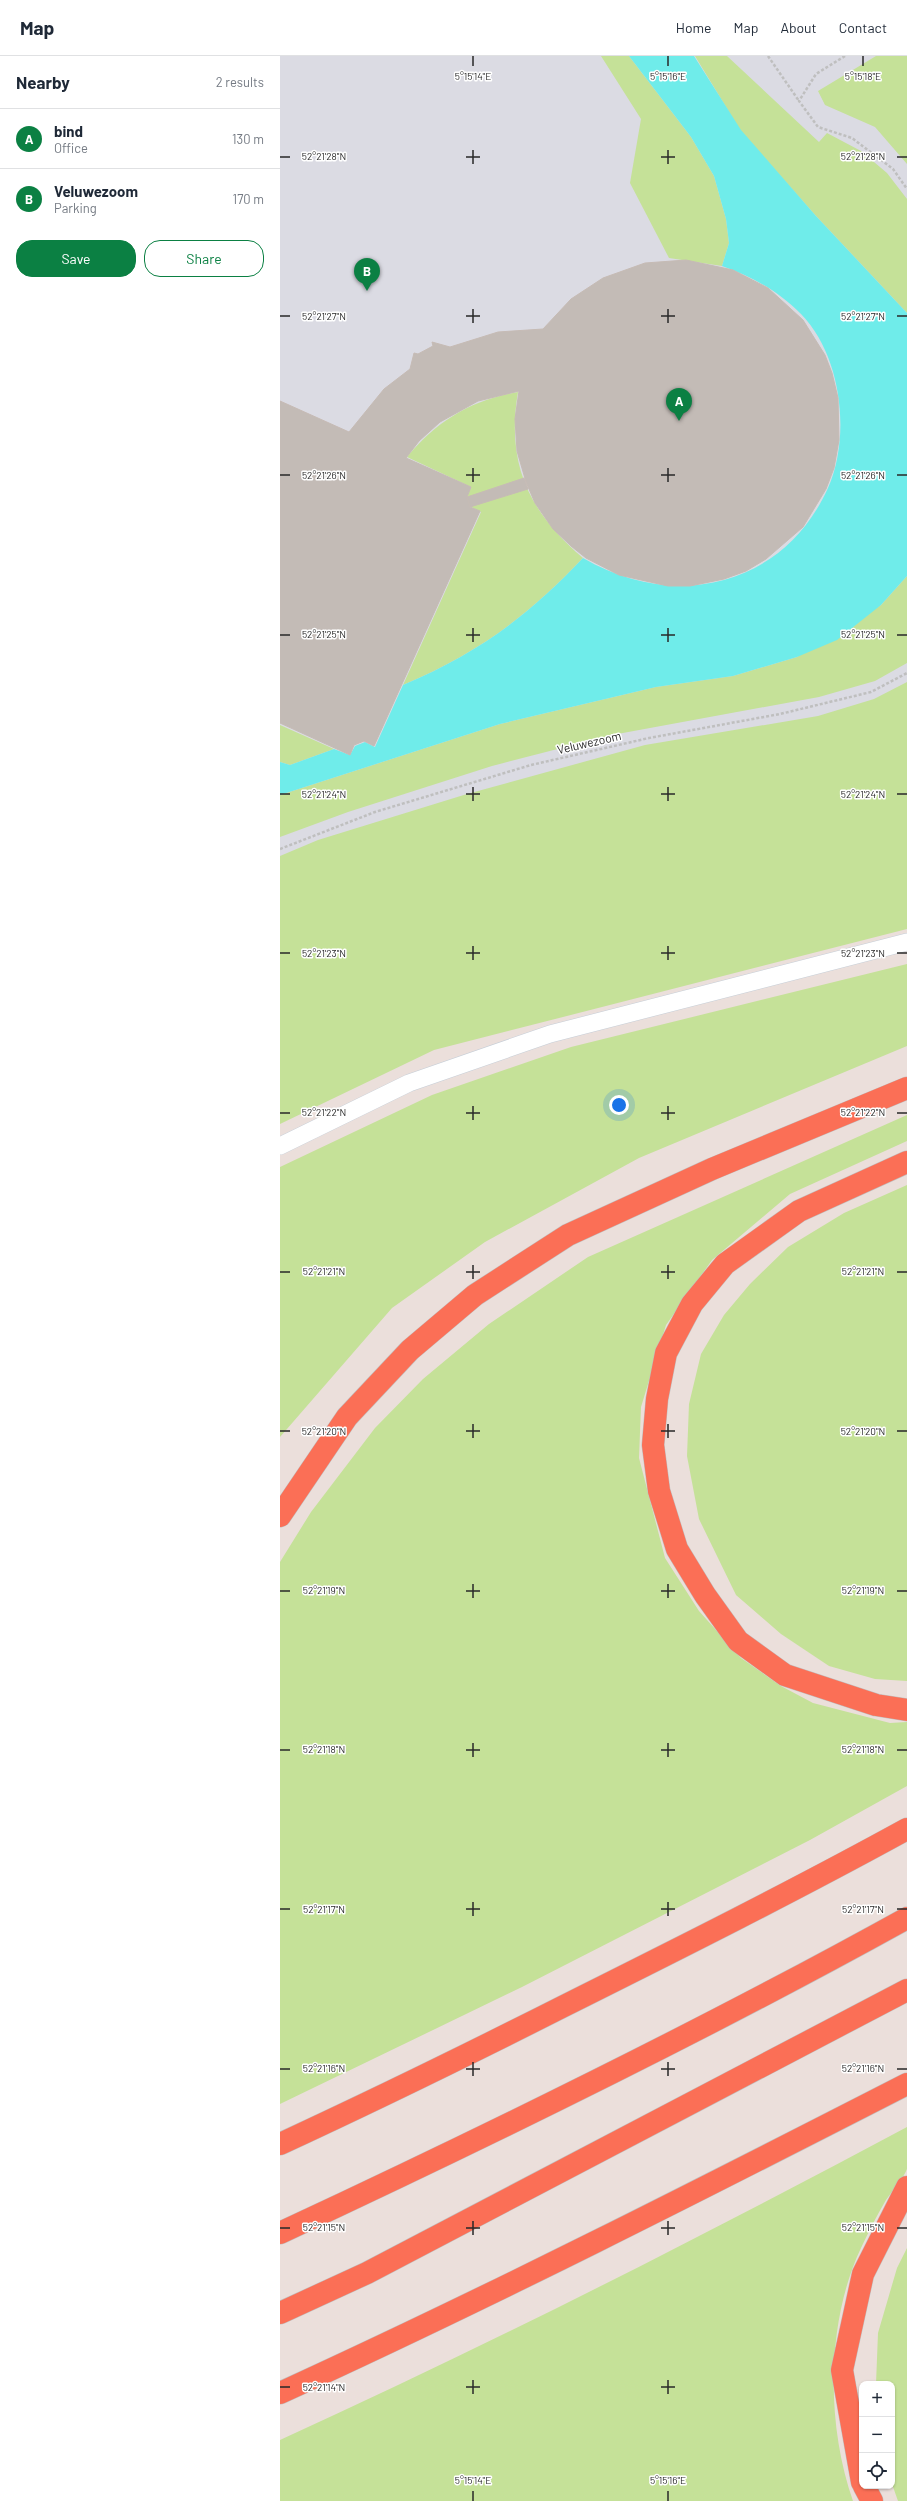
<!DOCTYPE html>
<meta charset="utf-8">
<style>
body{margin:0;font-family:Barlow,sans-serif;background:#f6f6f7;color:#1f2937}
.controls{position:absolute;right:12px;bottom:12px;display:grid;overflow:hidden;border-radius:8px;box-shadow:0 1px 3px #0004}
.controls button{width:36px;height:36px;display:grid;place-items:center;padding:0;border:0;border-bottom:1px solid #e0e1e3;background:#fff;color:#1f2937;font:20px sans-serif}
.you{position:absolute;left:339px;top:1049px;width:14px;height:14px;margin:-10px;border:3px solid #fff;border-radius:50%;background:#1a73e8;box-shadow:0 0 0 6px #1a73e833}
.badge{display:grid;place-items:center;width:26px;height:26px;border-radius:50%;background:#0b8043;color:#fff;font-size:13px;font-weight:700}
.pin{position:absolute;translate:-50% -33px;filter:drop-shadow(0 1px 2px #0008)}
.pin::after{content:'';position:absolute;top:21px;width:14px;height:12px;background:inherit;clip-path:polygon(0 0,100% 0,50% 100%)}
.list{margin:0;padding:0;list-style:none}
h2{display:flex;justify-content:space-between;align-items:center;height:52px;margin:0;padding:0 16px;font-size:17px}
h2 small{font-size:13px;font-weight:400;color:#747a83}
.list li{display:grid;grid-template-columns:26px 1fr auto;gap:12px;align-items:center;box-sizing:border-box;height:60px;padding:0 16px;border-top:1px solid #e0e1e3}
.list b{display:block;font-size:15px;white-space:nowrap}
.list p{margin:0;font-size:13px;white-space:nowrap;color:#747a83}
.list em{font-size:13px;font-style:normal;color:#747a83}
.actions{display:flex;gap:8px;padding:12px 16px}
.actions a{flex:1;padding:9px 0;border:1px solid #0b8043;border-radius:16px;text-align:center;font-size:14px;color:#0b8043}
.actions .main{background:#0b8043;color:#fff}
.icon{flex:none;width:22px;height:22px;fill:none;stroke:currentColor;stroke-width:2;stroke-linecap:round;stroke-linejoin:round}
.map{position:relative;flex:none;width:627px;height:2445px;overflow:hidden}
header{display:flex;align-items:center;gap:24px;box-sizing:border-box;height:56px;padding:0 20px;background:#fff;border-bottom:1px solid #e0e1e3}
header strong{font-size:19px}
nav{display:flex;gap:22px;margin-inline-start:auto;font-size:14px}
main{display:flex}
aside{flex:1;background:#fff}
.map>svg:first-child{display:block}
.industrial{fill:#dbdbe3}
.green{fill:#c5e198}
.water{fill:#6fecea}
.building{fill:#c3bbb6;stroke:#c6bbb5}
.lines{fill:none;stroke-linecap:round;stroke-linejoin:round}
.lane-casing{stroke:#c6ced7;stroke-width:18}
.highway-casing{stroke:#bfbfbf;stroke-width:23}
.path{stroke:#bfbfbf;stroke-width:2.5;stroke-dasharray:3 2;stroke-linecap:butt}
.lane{stroke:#fff;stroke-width:17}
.highway{stroke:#fb6f56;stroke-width:22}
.ticks{fill:none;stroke:#292929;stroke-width:1.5}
.labels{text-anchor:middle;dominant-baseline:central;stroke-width:3;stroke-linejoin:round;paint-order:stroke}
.street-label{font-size:12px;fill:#292929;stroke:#fff}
.ticks-label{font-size:10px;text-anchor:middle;fill:#292929;stroke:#fff;stroke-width:3;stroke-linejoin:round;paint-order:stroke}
</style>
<header>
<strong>Map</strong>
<nav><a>Home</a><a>Map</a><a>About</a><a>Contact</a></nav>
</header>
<main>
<aside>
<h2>Nearby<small>2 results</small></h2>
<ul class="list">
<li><span class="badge">A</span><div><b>bind</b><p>Office</p></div><em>130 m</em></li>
<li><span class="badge">B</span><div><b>Veluwezoom</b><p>Parking</p></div><em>170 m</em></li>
</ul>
<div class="actions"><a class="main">Save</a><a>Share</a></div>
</aside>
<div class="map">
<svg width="627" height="2445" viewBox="0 0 627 2445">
<rect width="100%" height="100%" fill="#ebdfdb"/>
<path class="industrial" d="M0 0H627V687L0 852Z"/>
<path class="green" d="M321 0H349L411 81 434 120 446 163 449 187 442 210 389 202 350 127 361 63Z
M415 0H447L539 86 547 77 581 95 607 117 627 143V257L536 160 460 74Z
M596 0H627V108L595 71 545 49 538 35Z
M238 336C226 407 248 455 303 502 247 561 198 597 123 629L201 456 191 451 187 441 191 431 127 401C157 365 191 344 238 336Z
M627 520V607L595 625 539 641 332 679 212 710 68 756 0 781V739L220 668 376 631 453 620 517 601 601 549Z
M627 626V873L154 994 0 1068V800L38 784 187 738 365 689 538 660 594 643Z
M0 669 54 693 10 709 0 706Z
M627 908V990L359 1102 205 1186 112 1252 0 1381V1111L152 1039 291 991Z
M627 1059V1085L510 1138 432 1204 386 1269 361 1351 359 1402 385 1502 419 1555 461 1602 501 1630 533 1647 610 1667 627 1666V1730L530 1784 242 1931 0 2048V1506L31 1456 95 1372 143 1323 209 1268 308 1201Z
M627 1129V1625L595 1623 549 1610 501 1578 456 1539 419 1463 407 1400 409 1348 421 1298 444 1259 470 1228 508 1191 564 1157Z
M627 2071C627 2081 627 2105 627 2113 623 2123 613 2134 606 2144 597 2159 589 2175 581 2192 546 2266 546 2368 573 2445H0V2384C213 2287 421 2181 627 2071Z
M627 2192V2445H618L612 2428V2328H596L598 2277 617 2212Z"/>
<path class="water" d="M349 0H414L461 74 536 160 627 257V520L601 549 557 584 517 601 453 620 376 631 220 668 0 739V706L10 709 54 693 70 699 75 690 85 686 95 691 123 629C198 597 247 561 303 502 393 555 503 532 548 432 571 380 562 300 521 258 498 235 473 221 442 210L449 187 446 163 434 120 411 81Z"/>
<path class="building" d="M406 204 453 214 488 232 523 264 545 299 552 317 558 342 559 384 554 412 546 433 523 471 486 503 466 515 444 523 410 530H388L339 519 306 502 291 490 273 473 255 447 246 426 237 395 235 363 239 335 198 345 160 366 139 385 126 402 191 431 187 441 190 451 200 455 94 690 84 685 74 689 70 699 0 667V345L69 376 104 333 130 313 134 297 138 298 153 290 152 286 170 291 218 276 263 273 291 243 323 222 365 207Z
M244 422 248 433 190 451 187 441Z"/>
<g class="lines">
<g class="lane-casing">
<path id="lane" d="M0 1090 129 1027 270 978 627 886"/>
</g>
<g class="highway-casing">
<path id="highway" d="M627 1106 519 1155 445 1208 412 1248 386 1297 377 1343 373 1389 379 1435 397 1493 425 1539 458 1585 505 1619 596 1649 627 1654
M0 1460 67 1361 130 1294 195 1239 288 1179 432 1113 627 1032
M0 2088C95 2044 189 1998 282 1951 398 1893 514 1835 627 1773
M0 2177C212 2078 423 1975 627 1862
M0 2257 87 2217 627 1934
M0 2337C212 2240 420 2134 627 2028
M582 2426 562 2314 583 2218 627 2131
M584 2430 592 2445"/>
</g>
<path class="path" d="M488 0 519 45
M565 0 536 18 519 45 538 71 572 82 613 113 627 133
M0 793 95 756 251 709 369 682 500 658 591 636 627 617"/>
<use href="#lane" class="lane"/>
<use href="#highway" class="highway"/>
</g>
<path class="ticks" d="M193 0V10M388 0V10M583 0V10M193 94V108M388 94V108M0 101H10M186 101H200M381 101H395M617 101H627M193 253V267M388 253V267M0 260H10M186 260H200M381 260H395M617 260H627M193 412V426M388 412V426M0 419H10M186 419H200M381 419H395M617 419H627M193 572V586M388 572V586M0 579H10M186 579H200M381 579H395M617 579H627M193 731V745M388 731V745M0 738H10M186 738H200M381 738H395M617 738H627M193 890V904M388 890V904M0 897H10M186 897H200M381 897H395M617 897H627M193 1050V1064M388 1050V1064M0 1057H10M186 1057H200M381 1057H395M617 1057H627M193 1209V1223M388 1209V1223M0 1216H10M186 1216H200M381 1216H395M617 1216H627M193 1368V1382M388 1368V1382M0 1375H10M186 1375H200M381 1375H395M617 1375H627M193 1528V1542M388 1528V1542M0 1535H10M186 1535H200M381 1535H395M617 1535H627M193 1687V1701M388 1687V1701M0 1694H10M186 1694H200M381 1694H395M617 1694H627M193 1846V1860M388 1846V1860M0 1853H10M186 1853H200M381 1853H395M617 1853H627M193 2006V2020M388 2006V2020M0 2013H10M186 2013H200M381 2013H395M617 2013H627M193 2165V2179M388 2165V2179M0 2172H10M186 2172H200M381 2172H395M617 2172H627M193 2324V2338M388 2324V2338M0 2331H10M186 2331H200M381 2331H395M193 2435V2445M388 2435V2445"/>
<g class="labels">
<g class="street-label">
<text transform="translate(309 686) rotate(-13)">Veluwezoom</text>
</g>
</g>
<g class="ticks-label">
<text x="193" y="24">5°15'14"E</text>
<text x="388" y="24">5°15'16"E</text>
<text x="583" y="24">5°15'18"E</text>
<text x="44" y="104">52°21'28"N</text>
<text x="583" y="104">52°21'28"N</text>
<text x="44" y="264">52°21'27"N</text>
<text x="583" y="264">52°21'27"N</text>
<text x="44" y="423">52°21'26"N</text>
<text x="583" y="423">52°21'26"N</text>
<text x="44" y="582">52°21'25"N</text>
<text x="583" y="582">52°21'25"N</text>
<text x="44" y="742">52°21'24"N</text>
<text x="583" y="742">52°21'24"N</text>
<text x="44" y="901">52°21'23"N</text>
<text x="583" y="901">52°21'23"N</text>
<text x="44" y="1060">52°21'22"N</text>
<text x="583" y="1060">52°21'22"N</text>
<text x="44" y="1219">52°21'21"N</text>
<text x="583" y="1219">52°21'21"N</text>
<text x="44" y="1379">52°21'20"N</text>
<text x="583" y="1379">52°21'20"N</text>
<text x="44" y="1538">52°21'19"N</text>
<text x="583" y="1538">52°21'19"N</text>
<text x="44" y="1697">52°21'18"N</text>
<text x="583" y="1697">52°21'18"N</text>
<text x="44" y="1857">52°21'17"N</text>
<text x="583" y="1857">52°21'17"N</text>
<text x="44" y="2016">52°21'16"N</text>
<text x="583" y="2016">52°21'16"N</text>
<text x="44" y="2175">52°21'15"N</text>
<text x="583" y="2175">52°21'15"N</text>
<text x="44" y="2335">52°21'14"N</text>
<text x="193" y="2428">5°15'14"E</text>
<text x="388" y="2428">5°15'16"E</text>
</g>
</svg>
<div class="controls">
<button>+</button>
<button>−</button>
<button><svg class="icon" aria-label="locate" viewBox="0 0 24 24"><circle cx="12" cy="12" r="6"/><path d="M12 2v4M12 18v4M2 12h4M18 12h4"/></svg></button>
</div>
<div class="you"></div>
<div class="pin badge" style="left:399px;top:365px">A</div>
<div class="pin badge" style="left:87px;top:235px">B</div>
</div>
</main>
